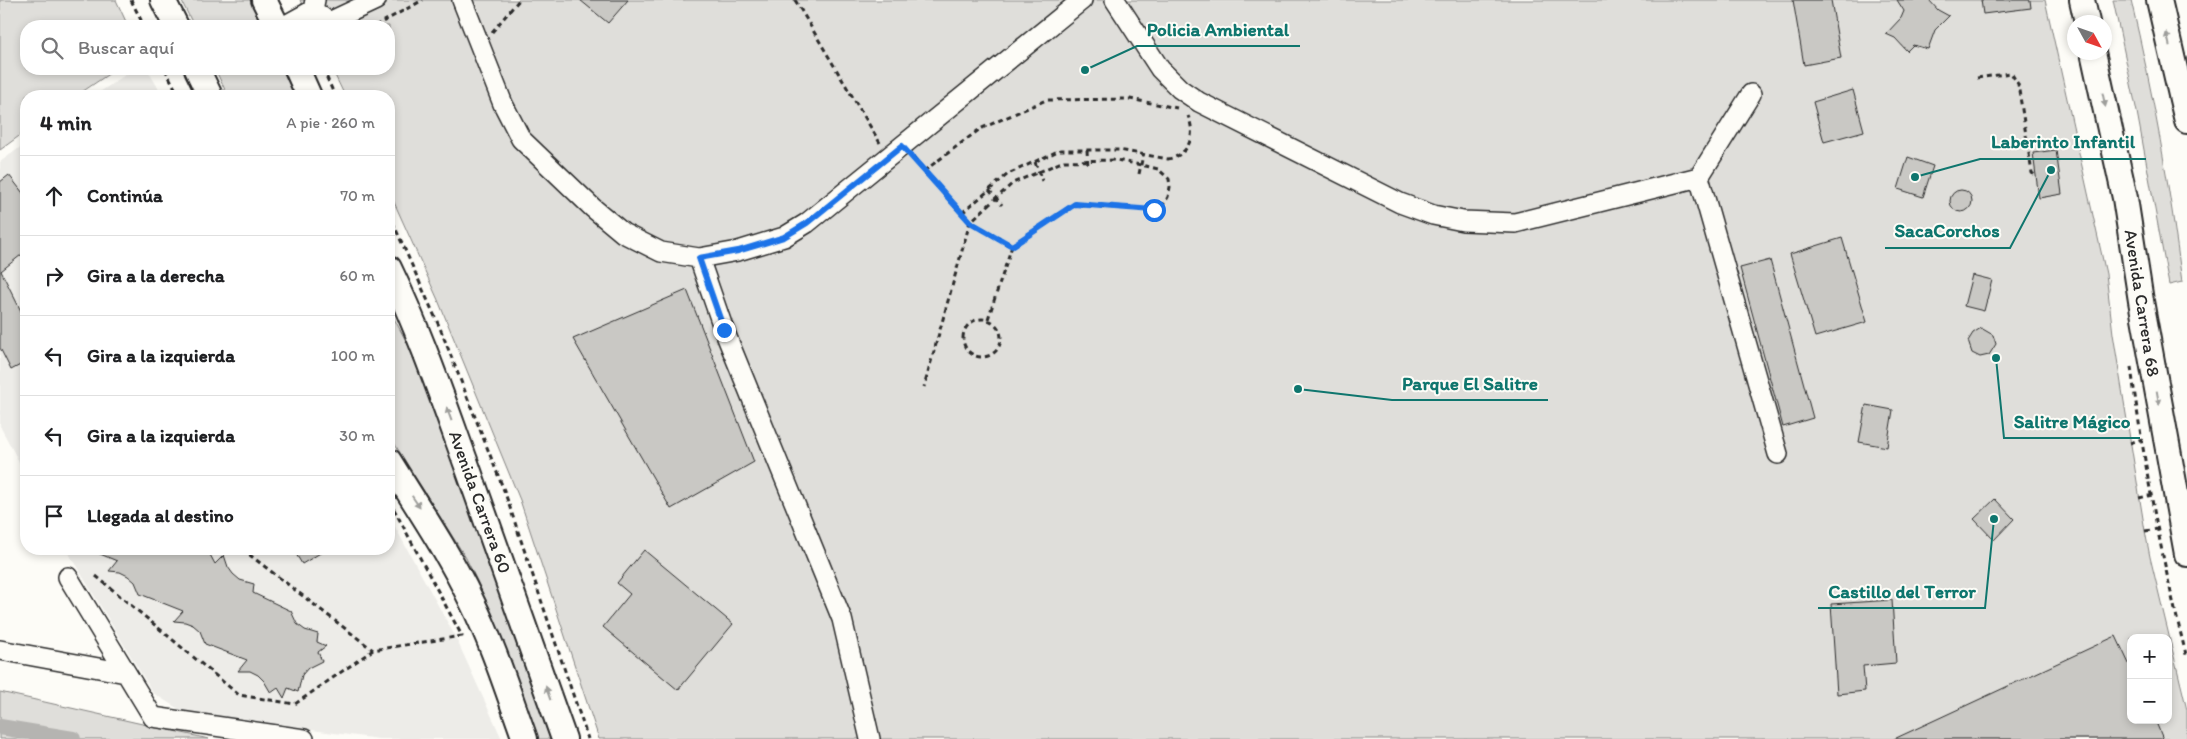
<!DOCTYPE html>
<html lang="es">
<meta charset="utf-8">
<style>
body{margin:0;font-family:Itim,sans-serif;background:#f2f2f2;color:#202124}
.controls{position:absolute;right:15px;bottom:15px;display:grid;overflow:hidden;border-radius:10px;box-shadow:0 2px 8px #0003}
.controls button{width:45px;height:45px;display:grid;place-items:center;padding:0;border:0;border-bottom:1px solid #e0e0e0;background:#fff;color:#202124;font:25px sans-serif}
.compass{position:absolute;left:2067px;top:15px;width:45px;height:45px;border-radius:50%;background:#fff;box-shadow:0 2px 8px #0003;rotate:130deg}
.stop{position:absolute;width:15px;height:15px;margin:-11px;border:4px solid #1a73e8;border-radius:50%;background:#fff}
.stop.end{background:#1a73e8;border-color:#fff;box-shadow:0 1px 5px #0008}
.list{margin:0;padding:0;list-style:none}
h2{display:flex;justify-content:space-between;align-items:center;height:65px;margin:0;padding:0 20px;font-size:21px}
h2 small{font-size:16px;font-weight:400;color:#757577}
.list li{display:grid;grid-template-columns:32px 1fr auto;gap:15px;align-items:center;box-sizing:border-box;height:80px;padding:0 20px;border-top:1px solid #e0e0e0}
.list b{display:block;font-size:19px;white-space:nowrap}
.list em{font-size:16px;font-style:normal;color:#757577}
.icon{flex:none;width:28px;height:28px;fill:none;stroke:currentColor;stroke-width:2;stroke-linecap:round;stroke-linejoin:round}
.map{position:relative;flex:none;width:2187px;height:739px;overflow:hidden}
.search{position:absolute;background:#fff;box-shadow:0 2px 8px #0003;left:20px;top:20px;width:375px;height:55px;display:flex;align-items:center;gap:12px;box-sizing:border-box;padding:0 18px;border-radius:20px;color:#757577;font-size:19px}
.panel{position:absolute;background:#fff;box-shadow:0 2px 8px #0003;left:20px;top:90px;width:375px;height:465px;border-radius:20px}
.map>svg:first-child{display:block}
.built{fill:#edece8}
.green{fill:#dfdeda;stroke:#858482;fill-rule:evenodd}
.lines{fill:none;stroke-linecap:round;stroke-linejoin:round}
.canal{stroke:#b5b4b1;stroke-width:16}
.building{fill:#c9c8c4;stroke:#2b2b2b}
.minor-casing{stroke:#2b2b2b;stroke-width:22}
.major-casing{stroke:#2b2b2b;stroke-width:28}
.path{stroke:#2b2b2b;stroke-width:3;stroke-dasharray:5 4;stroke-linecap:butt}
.minor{stroke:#fdfcf7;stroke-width:19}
.major{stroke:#fdfcf7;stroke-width:24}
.oneway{fill:#9e9e9b}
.route{stroke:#1a73e8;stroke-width:6}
.labels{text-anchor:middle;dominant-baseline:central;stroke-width:4;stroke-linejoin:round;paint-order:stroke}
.street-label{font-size:18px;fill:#2b2b2b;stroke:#fdfcf7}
.leader{fill:none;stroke:#0f766e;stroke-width:2}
.callout-dot{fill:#0f766e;stroke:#fdfcf7;stroke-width:2}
.callout-label{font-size:19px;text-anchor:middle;font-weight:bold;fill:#0f766e;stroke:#fdfcf7;stroke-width:4;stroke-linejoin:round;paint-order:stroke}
</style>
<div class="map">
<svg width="2187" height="739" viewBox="0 0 2187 739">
<rect width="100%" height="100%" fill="#fdfcf7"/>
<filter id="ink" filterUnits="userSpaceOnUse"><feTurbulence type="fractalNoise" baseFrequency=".02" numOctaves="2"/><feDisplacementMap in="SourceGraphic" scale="10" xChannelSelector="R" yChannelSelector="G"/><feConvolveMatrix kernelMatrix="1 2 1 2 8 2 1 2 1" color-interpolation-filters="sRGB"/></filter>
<g filter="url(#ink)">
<path class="built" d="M134 69H147L163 96H94Z
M26 143V475L0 426V162Z
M389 516 455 636 502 739H379L185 713 153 693 66 549H389Z"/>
<path class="green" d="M0 0H116L128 26H26V69H116L76 96H26V131L0 150Z
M181 0H250L263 26H194Z
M300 0H2045L2106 274 2113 334 2145 531 2150 557 2187 710V739H599L520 500 438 300 389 191V96H345L332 69H389V26H312ZM2131 638H2168V720H2131Z
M2113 0H2131C2153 93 2170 187 2182 282L2169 285 2137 112Z
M215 69H283L296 96H228Z
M389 309 414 356 443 430 550 739H539L491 610 466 558 389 435Z
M0 692 209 739H0Z"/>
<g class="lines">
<path class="canal" d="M0 727 73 739"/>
</g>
<path class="building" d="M580 0H628L608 23Z
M1793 0H1831L1841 58 1804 65Z
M1897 0H1929L1938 10 1949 16 1935 30 1928 49 1913 45 1907 51 1895 38 1886 34 1901 18 1904 11Z
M1981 0H2030L2031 8 1983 14Z
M1853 90 1864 131 1824 142 1813 102Z
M2056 150 2062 194 2039 198 2033 153Z
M1908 157 1933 166 1923 197 1898 189Z
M9 175 26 197V251L1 271 26 321V362L11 370 0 348V182Z
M1950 201a11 11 0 1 1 22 0a11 11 0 1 1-22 0Z
M1842 238 1867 322 1815 337 1790 254Z
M1770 260 1813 418 1783 427 1740 268Z
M1972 275 1992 280 1984 311 1964 306Z
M687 290 754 462 671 509 573 339Z
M1981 328 1993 335 1996 344 1989 355 1980 357 1972 353 1968 341 1973 333Z
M1866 405 1893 410 1887 447 1859 442Z
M1995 499 2014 519 1994 540 1974 519Z
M88 549H207L215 564 224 555 228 567 233 574 240 580 254 584 253 593 291 611 297 624 305 630 318 634 317 642 326 646 318 652 322 661 308 668 302 675 298 692 288 688 284 698 278 688 271 693 264 681 258 675 250 671H238L247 660 205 644 200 631 193 625 185 622 174 621 183 611 140 594 135 582 128 576 120 572 109 571 117 561Z
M293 549H327L302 564Z
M644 550 733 624 678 690 603 627 630 594 617 583Z
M1892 600 1896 663 1863 666 1865 691 1837 694 1831 604Z
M2116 636 2131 668V720H2155L2163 739H1894Z"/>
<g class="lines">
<g class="minor-casing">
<path id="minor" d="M462 0 503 104 521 139 593 208 623 233 661 252 699 258 738 251 784 237 807 223 1082 0
M1115 0 1160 69 1180 89 1199 102 1400 203 1433 215 1463 221 1515 223 1699 177 1778 454
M313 10 329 22 376 0
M284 26 313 10 315 0
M1699 177 1751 94
M699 258 724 330 842 619 870 739
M68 577 153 717 304 739
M0 650 126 673"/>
</g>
<g class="major-casing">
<path id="major" d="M163 0 176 26
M264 0 277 26
M2082 0 2087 22
M2159 0 2187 121
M2093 52 2125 198 2141 301 2187 554
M197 69 210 96
M297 69 309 96
M389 268C420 332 443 400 467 466 500 557 532 648 564 739
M389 461C418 508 447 550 471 600 493 644 508 692 525 739"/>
</g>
<path class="path" d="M131 0 144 26
M795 0 880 143
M375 26 423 0
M492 32 519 0
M2070 32 2073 48
M165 69 179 96
M323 69 335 96
M1977 78 2011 73 2018 84 2032 173 2036 176
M1087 150 1088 167
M913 158 970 222 1012 246 1075 204 1154 210 1163 205 1168 197 1170 187 1169 179 1158 169 1141 165 1116 160 1064 161 1013 183 970 222 924 387
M1035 162 1042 181
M924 171 980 129 1046 100 1130 99 1177 108
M1139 174 1143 155
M989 190 1002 205
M962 213 1008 174 1060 150H1119L1168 159C1190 155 1196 134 1188 116
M389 214 440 328 505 493 588 739
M963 338a19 19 0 1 1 38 0a19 19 0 1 1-38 0Z
M988 319 1012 246
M2131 367C2144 464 2162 563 2187 658
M2130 443 2142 439
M2139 498 2152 495
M2145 531 2158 529
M242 549 373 650
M96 576 239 695 295 704 373 650 462 636 389 500"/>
<use href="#minor" class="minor"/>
<use href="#major" class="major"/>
</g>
<defs><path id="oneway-solid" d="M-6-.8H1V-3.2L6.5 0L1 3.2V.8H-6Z" transform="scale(1.25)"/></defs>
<g class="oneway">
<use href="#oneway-solid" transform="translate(2168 39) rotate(-103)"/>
<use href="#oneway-solid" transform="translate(2104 100) rotate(78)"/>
<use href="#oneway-solid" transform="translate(2158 398) rotate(80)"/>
<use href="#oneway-solid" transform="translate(449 414) rotate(-110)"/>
<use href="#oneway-solid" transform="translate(416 502) rotate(56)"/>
<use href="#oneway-solid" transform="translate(548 693) rotate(-109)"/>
</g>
</g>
<g class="lines" filter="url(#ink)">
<path class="route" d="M724 330 699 258 738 251 784 237 807 223 902 146 970 222 1012 246 1075 204 1154 210"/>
</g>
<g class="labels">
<g class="street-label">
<text transform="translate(2142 303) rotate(81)">Avenida Carrera 68</text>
<text transform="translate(480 502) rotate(70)">Avenida Carrera 60</text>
</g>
</g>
<path class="leader" d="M1085 70L1137 46H1300M1915 177L1980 159H2146M2051 170L2010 248H1885M1298 389L1392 400H1548M1996 358L2004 438H2140M1994 519L1985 608H1818"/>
<g class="callout-dot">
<circle cx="1085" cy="70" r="5"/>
<circle cx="1915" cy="177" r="5"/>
<circle cx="2051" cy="170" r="5"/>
<circle cx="1298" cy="389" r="5"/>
<circle cx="1996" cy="358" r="5"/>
<circle cx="1994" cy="519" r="5"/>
</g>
<g class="callout-label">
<text x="1218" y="36">Policia Ambiental</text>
<text x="2063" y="148">Laberinto Infantil</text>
<text x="1947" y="237">SacaCorchos</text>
<text x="1470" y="390">Parque El Salitre</text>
<text x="2072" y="428">Salitre Mágico</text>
<text x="1902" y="598">Castillo del Terror</text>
</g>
</svg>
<div class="controls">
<button>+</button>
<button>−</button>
</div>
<svg class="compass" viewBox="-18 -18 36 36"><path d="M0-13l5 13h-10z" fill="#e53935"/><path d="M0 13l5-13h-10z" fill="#757577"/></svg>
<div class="stop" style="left:1154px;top:210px"></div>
<div class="stop end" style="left:724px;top:330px"></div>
<div class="search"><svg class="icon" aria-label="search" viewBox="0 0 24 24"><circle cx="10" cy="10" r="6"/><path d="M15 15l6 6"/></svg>Buscar aquí</div>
<section class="panel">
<h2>4 min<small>A pie · 260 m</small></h2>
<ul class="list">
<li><svg class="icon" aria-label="ahead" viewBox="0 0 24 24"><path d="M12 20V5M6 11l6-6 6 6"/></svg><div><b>Continúa</b></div><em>70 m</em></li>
<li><svg class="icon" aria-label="right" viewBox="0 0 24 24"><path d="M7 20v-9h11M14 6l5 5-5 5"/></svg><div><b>Gira a la derecha</b></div><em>60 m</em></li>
<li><svg class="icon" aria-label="left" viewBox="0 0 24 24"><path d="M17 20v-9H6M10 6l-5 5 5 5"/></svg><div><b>Gira a la izquierda</b></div><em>100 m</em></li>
<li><svg class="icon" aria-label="left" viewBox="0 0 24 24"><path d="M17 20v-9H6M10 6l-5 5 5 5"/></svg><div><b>Gira a la izquierda</b></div><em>30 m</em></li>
<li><svg class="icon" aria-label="arrive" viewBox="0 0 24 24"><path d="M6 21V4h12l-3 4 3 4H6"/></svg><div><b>Llegada al destino</b></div></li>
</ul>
</section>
</div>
